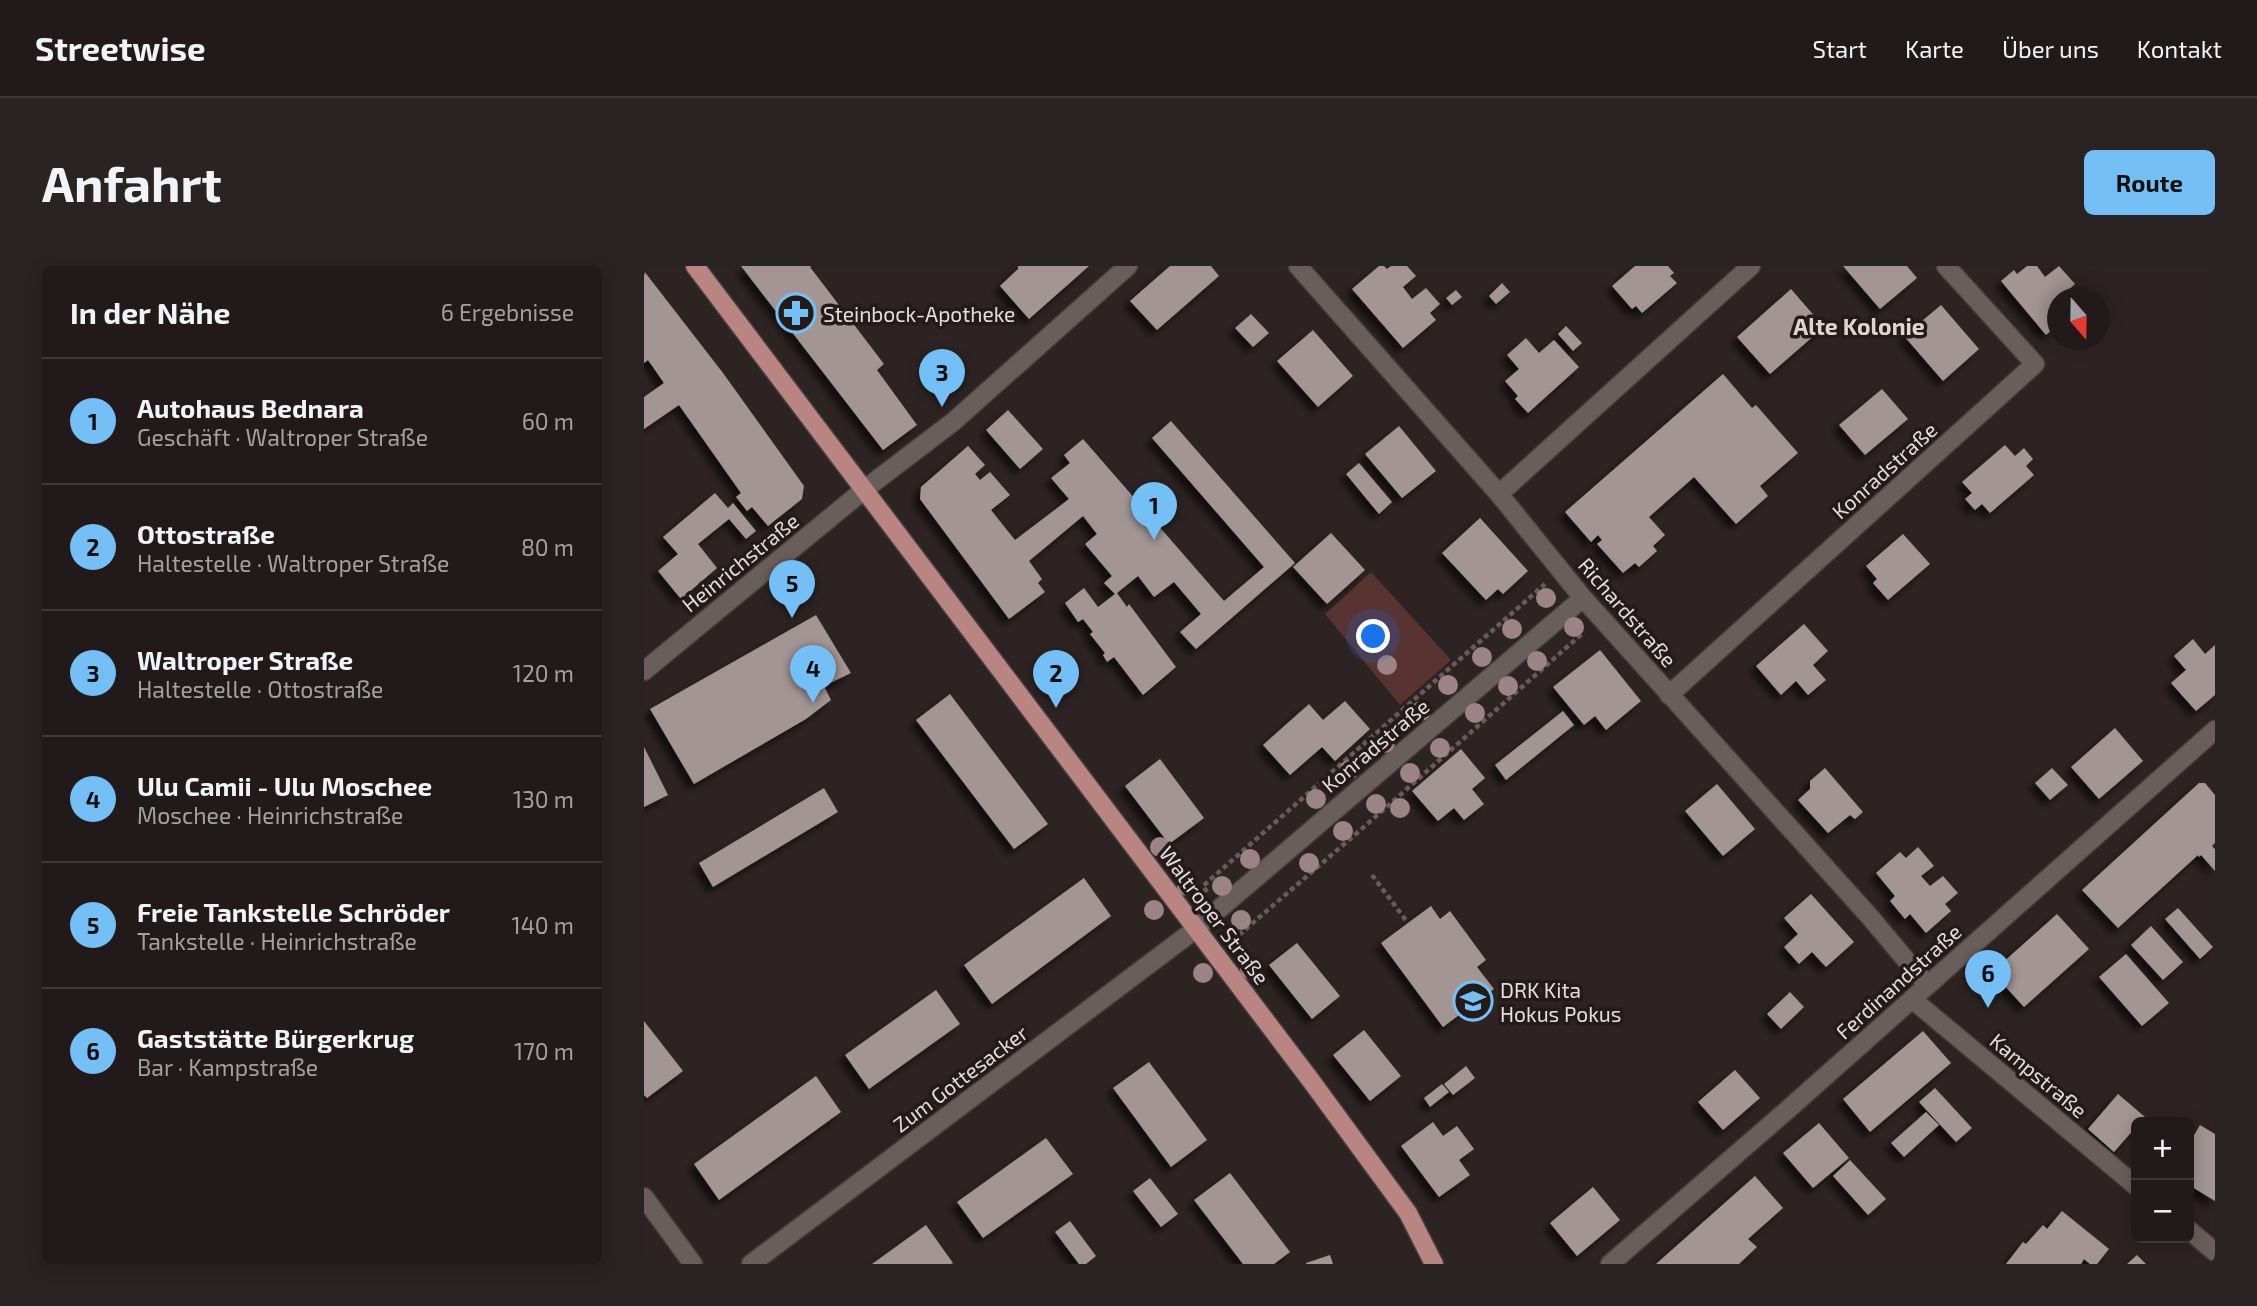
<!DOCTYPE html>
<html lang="de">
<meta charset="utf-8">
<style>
body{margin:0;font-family:"Exo 2",sans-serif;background:#2a2323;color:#f1f3f6}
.controls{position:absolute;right:21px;bottom:21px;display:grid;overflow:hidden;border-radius:10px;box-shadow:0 4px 18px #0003}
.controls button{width:63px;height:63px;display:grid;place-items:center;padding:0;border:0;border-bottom:2px solid #3f3839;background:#221a1a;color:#f1f3f6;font:35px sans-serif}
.compass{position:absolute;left:1403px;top:21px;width:63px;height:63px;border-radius:50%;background:#221a1a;box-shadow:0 4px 18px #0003;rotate:160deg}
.you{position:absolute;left:730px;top:371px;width:24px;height:24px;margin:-18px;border:5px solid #fff;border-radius:50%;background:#1a73e8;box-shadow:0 0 0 10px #1a73e833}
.badge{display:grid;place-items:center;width:46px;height:46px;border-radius:50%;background:#74c0f6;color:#111;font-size:23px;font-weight:700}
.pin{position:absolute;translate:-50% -58px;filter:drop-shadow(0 2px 4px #0008)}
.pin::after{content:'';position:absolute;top:37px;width:24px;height:21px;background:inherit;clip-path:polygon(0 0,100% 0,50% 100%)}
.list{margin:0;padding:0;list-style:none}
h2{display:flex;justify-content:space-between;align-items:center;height:91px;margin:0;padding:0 28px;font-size:30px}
h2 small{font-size:23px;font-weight:400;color:#a2a1a2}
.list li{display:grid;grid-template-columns:46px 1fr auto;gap:21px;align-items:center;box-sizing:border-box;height:126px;padding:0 28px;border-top:2px solid #3f3839}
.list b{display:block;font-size:26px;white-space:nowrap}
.list p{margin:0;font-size:23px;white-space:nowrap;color:#a2a1a2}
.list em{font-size:23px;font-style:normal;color:#a2a1a2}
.map{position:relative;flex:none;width:1571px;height:998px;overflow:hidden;border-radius:10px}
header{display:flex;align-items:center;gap:42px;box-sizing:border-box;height:98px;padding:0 35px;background:#221a1a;border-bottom:2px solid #3f3839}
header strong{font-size:33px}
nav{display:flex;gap:38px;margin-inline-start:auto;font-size:24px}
.intro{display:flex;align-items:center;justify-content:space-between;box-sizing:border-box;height:168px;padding:0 42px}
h1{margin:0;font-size:49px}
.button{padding:18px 32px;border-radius:10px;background:#74c0f6;color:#111;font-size:24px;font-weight:700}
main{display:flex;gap:42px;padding:0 42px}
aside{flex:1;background:#221a1a;border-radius:10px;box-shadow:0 4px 18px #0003}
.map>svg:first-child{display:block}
.green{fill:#573332}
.building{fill:#a29594;filter:url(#shadow)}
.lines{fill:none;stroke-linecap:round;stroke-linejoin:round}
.minor-casing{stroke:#473e3e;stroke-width:21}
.major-casing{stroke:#473e3e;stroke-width:21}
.path{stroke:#655c5b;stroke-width:4.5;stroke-dasharray:5 3.5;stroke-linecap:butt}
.minor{stroke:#6a5e5d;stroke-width:18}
.major{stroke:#b88583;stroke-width:18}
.tree{fill:#9b8483}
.labels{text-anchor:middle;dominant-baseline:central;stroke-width:7;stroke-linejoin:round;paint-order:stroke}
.poi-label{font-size:21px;fill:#e4dcdc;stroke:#231a19;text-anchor:start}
.street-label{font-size:21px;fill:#e4dcdc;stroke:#231a19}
.neighbourhood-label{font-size:23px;font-weight:bold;fill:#e1d3d2;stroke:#231a19}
</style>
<header>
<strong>Streetwise</strong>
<nav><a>Start</a><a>Karte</a><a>Über uns</a><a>Kontakt</a></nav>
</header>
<div class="intro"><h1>Anfahrt</h1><a class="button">Route</a></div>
<main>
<aside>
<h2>In der Nähe<small>6 Ergebnisse</small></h2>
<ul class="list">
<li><span class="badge">1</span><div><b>Autohaus Bednara</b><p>Geschäft · Waltroper Straße</p></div><em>60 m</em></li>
<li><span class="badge">2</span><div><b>Ottostraße</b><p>Haltestelle · Waltroper Straße</p></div><em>80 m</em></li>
<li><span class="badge">3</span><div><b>Waltroper Straße</b><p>Haltestelle · Ottostraße</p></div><em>120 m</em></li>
<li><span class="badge">4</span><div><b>Ulu Camii - Ulu Moschee</b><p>Moschee · Heinrichstraße</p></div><em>130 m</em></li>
<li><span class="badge">5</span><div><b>Freie Tankstelle Schröder</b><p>Tankstelle · Heinrichstraße</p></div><em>140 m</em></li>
<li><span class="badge">6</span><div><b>Gaststätte Bürgerkrug</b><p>Bar · Kampstraße</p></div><em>170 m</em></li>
</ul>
</aside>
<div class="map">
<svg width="1571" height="998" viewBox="0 0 1571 998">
<defs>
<filter id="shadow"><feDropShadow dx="-6" dy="6" stdDeviation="3.5" flood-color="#0009"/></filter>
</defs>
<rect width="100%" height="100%" fill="#2d2322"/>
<path class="green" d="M727 306 807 394 756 439 681 348Z"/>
<path class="building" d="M97 0H168L166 1 240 98 233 104 273 159 239 184Z
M374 0H445L385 53 356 20 374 3Z
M526 0H567L575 10 513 64 486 35Z
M735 0H740L743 3 747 0H763L772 10 759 21 768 33 782 22 796 38 786 47 792 54 759 82 708 23Z
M991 0H1024L1030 7 1026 10 1033 17 998 47 992 40 988 43 968 20Z
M1199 0H1263L1273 12 1236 43Z
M1383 0H1393L1401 11 1415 0 1431 18 1420 28 1423 32H1413V59L1402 69 1357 15 1370 4 1373 8Z
M0 5 79 107 160 220 158 233 124 260 108 241 103 245 92 231 97 227 35 139 0 163V131L20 117 4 94 0 97Z
M858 17 866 26 852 38 845 30Z
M1147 23 1180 61 1126 108 1093 71Z
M812 24 818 31 808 39 802 32Z
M1297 39 1335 83 1299 115 1260 70Z
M607 48 625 67 609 81 591 62Z
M922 60 938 77 929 85 914 68Z
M669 64 709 110 674 141 633 95Z
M882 72 895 87 910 74 935 101 884 147 871 133 874 130 861 115 875 103 863 89Z
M1079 108 1108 142 1112 139 1154 187 1116 220 1124 230 1092 258 1050 211 1005 251 1021 269 1009 280 1013 285 995 301 991 297 979 307 953 278 958 274 954 269 947 276 921 246Z
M1238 123 1264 153 1221 189 1195 159Z
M364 144 399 183 376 203 342 164Z
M527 155 651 297 552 383 536 366 557 348 530 316 510 331 494 310 473 327 483 341 485 338 532 401 499 429 470 391 463 396 459 389 461 387 446 368 449 366 439 353 434 356 421 337 440 322 454 341 471 328 460 317 468 310 441 278 453 268 439 250 385 295 398 313 394 317 401 326 365 353 276 233 277 221 324 180 341 199 331 208 336 214 346 206 366 229 347 244 371 274 425 233 407 212 426 197 420 189 439 173 580 335 620 301 508 172Z
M755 160 792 205 758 232 721 188Z
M1361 179 1371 190 1380 182 1389 193 1382 200 1390 209 1346 247 1338 238 1331 244 1321 233 1328 227 1318 216Z
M715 197 748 236 735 248 702 208Z
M71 227 84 242 89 237 112 265 102 273 85 253 54 278 73 302 37 333 14 305 34 288 19 271Z
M836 252 884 305 859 328 854 323 842 334 798 287Z
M687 267 721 304 683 338 649 301Z
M1259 268 1286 298 1244 334 1229 317 1233 313 1222 300Z
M172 349 207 407 180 420 187 434 162 453 50 518 6 443Z
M1160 358 1184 385 1169 399 1182 414 1164 429 1152 415 1137 429 1112 400Z
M1549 373 1561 388 1571 379V429L1552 445 1527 417 1542 404 1530 390Z
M956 384 997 435 962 464 951 450 940 459 909 421Z
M306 428 404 558 370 583 272 454Z
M701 435 726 463 691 495 678 481 646 509 619 479 665 438 679 454Z
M919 445 930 459 862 514 851 499Z
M1471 462 1499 495 1455 533 1427 501Z
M0 481 24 529 0 541Z
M817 483 841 512 828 523 840 538 820 554 810 542 794 555 768 525Z
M516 493 560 552 525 578 481 520Z
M1181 502 1219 546 1211 553 1206 549 1184 567 1154 534 1166 523V515Z
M1408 502 1424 519 1406 534 1391 517Z
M1555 517H1561L1571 529V577L1568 580 1571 583V605L1557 589 1555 591 1554 589 1474 662 1438 624Z
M1073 518 1111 563 1079 590 1041 545Z
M180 522 194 546 69 621 55 597Z
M1274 581 1290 600 1277 610 1286 620 1299 610 1314 627 1301 638 1307 645 1282 667 1266 648 1261 653 1246 635 1251 630 1232 607 1256 586 1262 592Z
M440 612 467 650 348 738 320 699Z
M1167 628 1210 676 1182 701 1168 686 1155 698 1140 681 1154 668 1140 652Z
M787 640 796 653 806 645 842 694 833 701 850 723 799 761 737 677Z
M1534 642 1569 681 1556 693 1521 653Z
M1413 648 1445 683 1380 741 1348 706Z
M1507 660 1539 696 1519 714 1487 679Z
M653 677 696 730 668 753 625 699Z
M1482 688 1525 737 1498 760 1455 711Z
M292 724 316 758 225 823 201 789Z
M1146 726 1160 741 1137 763 1123 748Z
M0 755 39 805 3 832 0 829Z
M720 764 757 810 726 835 689 789Z
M1279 765 1307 797 1226 866 1199 833Z
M505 796 563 874 527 901 469 822Z
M822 800 831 812 809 829 800 818Z
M1091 804 1116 832 1079 864 1054 836Z
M172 810 197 846 75 934 50 898Z
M798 818 805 826 786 841 780 832Z
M1291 822 1328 862 1312 876 1275 836Z
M1474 828 1501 851 1496 856H1492V861L1470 886 1444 863Z
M1282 846 1295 859 1260 891 1247 877Z
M789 856 799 870 813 860 830 883 815 894 826 909 795 931 757 880Z
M1175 857 1205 892 1169 922 1139 887Z
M1556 859 1571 868V935L1545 919V878Z
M402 872 429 908 339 972 313 936Z
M1206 894 1242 933 1224 949 1189 910Z
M586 907 646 986 630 998H599L550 934Z
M1111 910 1139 942 1104 973 1113 981 1095 998H1012Z
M506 912 534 948 517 961 489 925Z
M949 921 976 954 933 990 906 957Z
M1418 945 1465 983 1453 998H1446L1440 993 1437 998H1362L1379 976 1382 978 1399 959 1403 963Z
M426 955 452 990 442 998H435L411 966Z
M282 959 309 997 307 998H228Z
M686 989 689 998H662V997Z
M1493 989 1502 998H1483Z"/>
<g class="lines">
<g class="minor-casing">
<path id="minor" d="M654 0 855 228 939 332 1226 651 1283 719
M855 228 1107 0
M0 405 221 223 309 156 484 0
M1025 429 1391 98 1302 0
M1268 733 1492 920
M0 931 49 998
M1545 964 1571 986
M107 998 553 662 939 332
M966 998 1141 846 1571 464"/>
</g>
<g class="major-casing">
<path id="major" d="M51 0 668 816 764 947 790 998"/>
</g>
<path class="path" d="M728 609 764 657
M563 626 559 620 901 318
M590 660 596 668 721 560 940 366"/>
<use href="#minor" class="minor"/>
<use href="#major" class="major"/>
</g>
<g class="tree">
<circle cx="902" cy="332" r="10"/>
<circle cx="930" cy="361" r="10"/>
<circle cx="868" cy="363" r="10"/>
<circle cx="838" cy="391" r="10"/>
<circle cx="893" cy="395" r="10"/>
<circle cx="743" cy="399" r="10"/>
<circle cx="804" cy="419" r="10"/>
<circle cx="864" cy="420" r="10"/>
<circle cx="777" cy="445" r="10"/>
<circle cx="831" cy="447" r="10"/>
<circle cx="741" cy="477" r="10"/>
<circle cx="796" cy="482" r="10"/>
<circle cx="705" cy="504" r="10"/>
<circle cx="766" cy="507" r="10"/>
<circle cx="672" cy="533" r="10"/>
<circle cx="732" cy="538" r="10"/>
<circle cx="756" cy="542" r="10"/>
<circle cx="699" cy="565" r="10"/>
<circle cx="516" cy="581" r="10"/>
<circle cx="606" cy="593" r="10"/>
<circle cx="665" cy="597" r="10"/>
<circle cx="543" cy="620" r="10"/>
<circle cx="578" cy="620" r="10"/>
<circle cx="510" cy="644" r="10"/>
<circle cx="597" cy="654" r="10"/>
<circle cx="606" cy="703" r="10"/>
<circle cx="559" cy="707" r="10"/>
</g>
<defs>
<g id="pharmacy-ring" transform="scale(2.0125)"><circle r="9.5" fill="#231a19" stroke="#74c0f6" stroke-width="1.5"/><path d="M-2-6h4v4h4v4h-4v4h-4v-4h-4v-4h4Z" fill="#74c0f6"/></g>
<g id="school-ring" transform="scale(2.0125)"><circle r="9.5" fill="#231a19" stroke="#74c0f6" stroke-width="1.5"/><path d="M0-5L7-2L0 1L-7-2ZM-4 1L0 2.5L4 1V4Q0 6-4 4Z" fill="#74c0f6"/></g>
</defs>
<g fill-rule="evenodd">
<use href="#pharmacy-ring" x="152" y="47"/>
<use href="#school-ring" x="829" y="735"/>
</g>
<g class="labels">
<g class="poi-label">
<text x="179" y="47">Steinbock-Apotheke</text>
<text x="856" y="723">DRK Kita<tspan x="856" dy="24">Hokus Pokus</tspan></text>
</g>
<g class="street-label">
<text transform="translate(1240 204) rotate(-42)">Konradstraße</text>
<text transform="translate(96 296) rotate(-39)">Heinrichstraße</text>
<text transform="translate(984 346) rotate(49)">Richardstraße</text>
<text transform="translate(731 479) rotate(-40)">Konradstraße</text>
<text transform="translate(571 649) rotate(53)">Waltroper Straße</text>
<text transform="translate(1254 715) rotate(-42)">Ferdinandstraße</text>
<text transform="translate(1395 809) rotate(40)">Kampstraße</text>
<text transform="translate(316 812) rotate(-37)">Zum Gottesacker</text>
</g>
<g class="neighbourhood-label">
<text x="1215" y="60">Alte Kolonie</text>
</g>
</g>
</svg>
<div class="controls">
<button>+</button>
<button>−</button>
</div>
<svg class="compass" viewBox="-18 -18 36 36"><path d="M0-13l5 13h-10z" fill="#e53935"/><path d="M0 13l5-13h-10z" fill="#a2a1a2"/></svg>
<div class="you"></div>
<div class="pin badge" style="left:510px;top:274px">1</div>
<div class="pin badge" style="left:412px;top:442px">2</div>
<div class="pin badge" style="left:298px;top:141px">3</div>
<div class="pin badge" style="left:169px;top:437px">4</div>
<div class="pin badge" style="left:148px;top:352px">5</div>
<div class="pin badge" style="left:1344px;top:742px">6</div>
</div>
</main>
